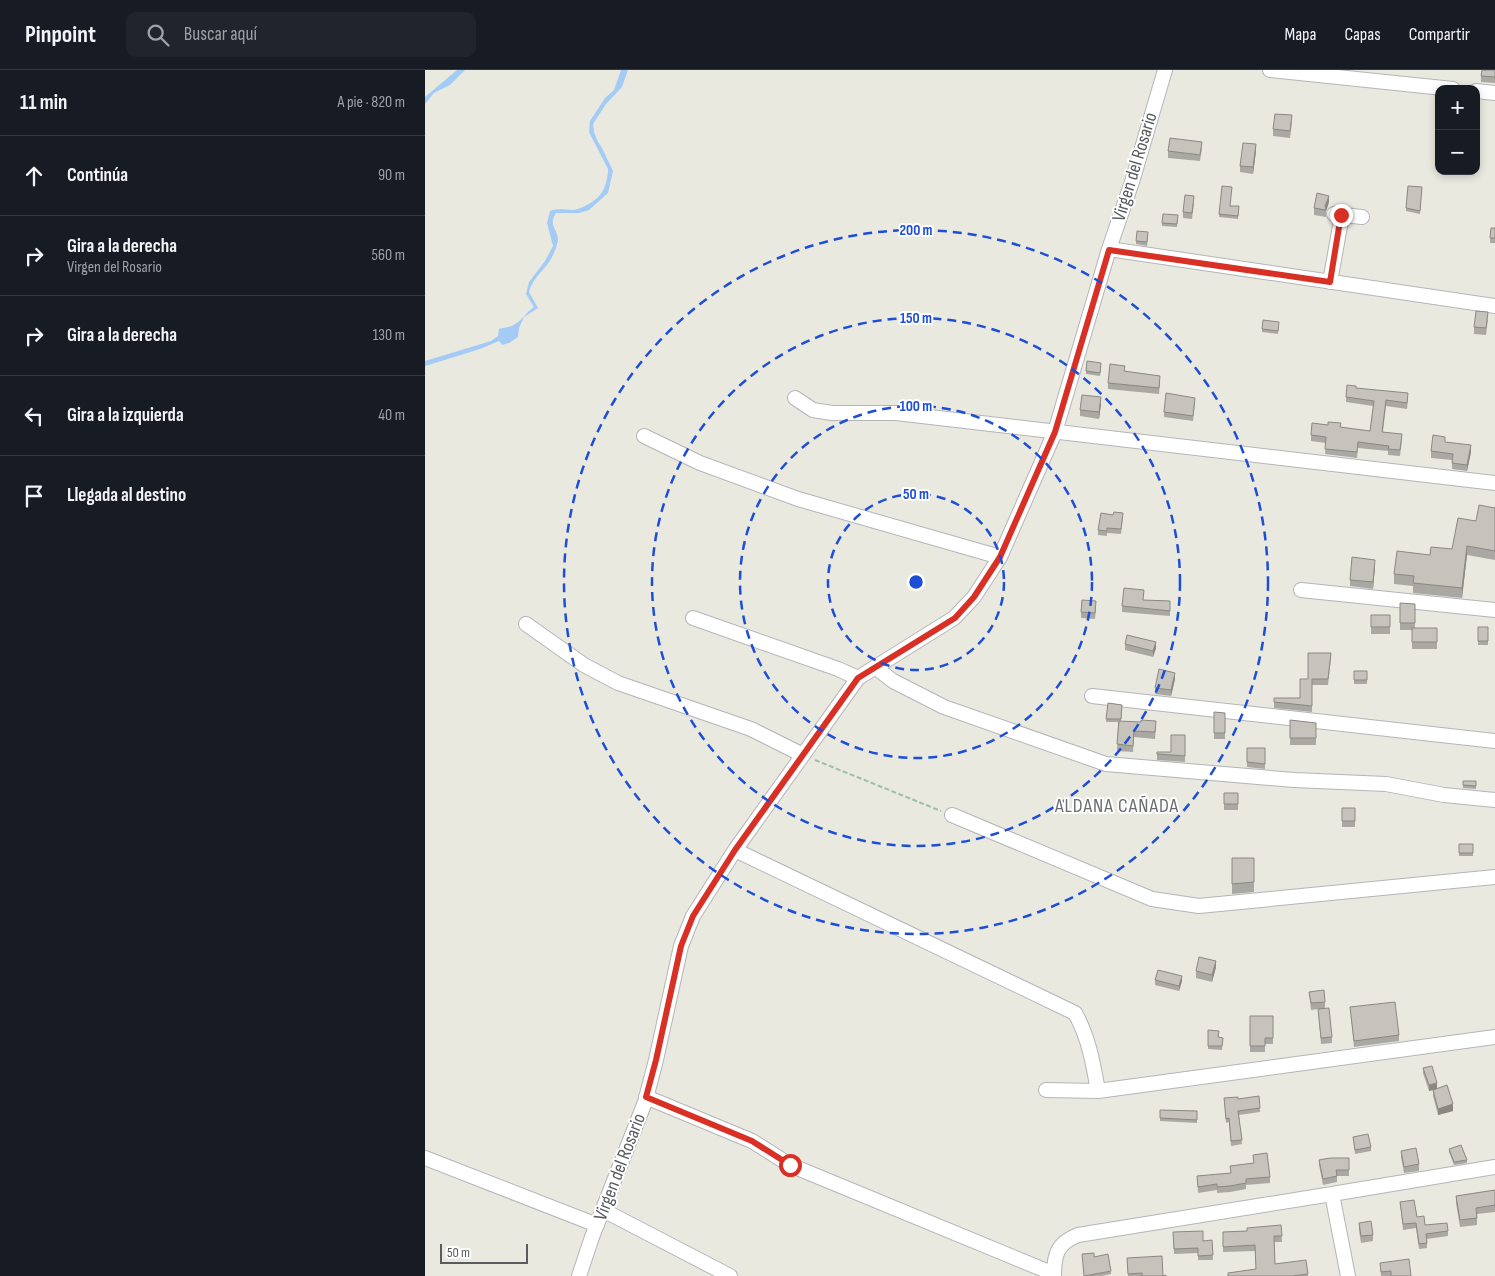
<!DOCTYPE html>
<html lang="es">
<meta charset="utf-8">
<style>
body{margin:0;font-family:"Sofia Sans Condensed",sans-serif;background:#20242c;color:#f1f3f6}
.controls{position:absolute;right:15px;top:15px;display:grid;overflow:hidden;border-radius:10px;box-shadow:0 2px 8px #0003}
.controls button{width:45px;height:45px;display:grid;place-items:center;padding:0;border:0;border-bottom:1px solid #363941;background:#171b24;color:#f1f3f6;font:25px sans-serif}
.scale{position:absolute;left:15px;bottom:12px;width:88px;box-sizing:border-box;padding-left:5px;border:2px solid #595b5f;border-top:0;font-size:14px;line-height:18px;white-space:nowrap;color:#595b5f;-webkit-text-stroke:4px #fff;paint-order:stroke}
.stop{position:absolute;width:15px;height:15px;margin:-11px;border:4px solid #d93025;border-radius:50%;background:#fff}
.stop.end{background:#d93025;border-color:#fff;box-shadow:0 1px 5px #0008}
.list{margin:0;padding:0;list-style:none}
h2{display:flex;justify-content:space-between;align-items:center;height:65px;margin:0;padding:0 20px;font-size:21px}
h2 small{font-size:16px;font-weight:400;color:#9ea1a6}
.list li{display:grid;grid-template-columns:32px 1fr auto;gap:15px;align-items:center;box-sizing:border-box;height:80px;padding:0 20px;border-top:1px solid #363941}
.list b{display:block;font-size:19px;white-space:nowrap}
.list p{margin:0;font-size:16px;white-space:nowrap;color:#9ea1a6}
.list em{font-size:16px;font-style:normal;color:#9ea1a6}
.icon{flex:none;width:28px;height:28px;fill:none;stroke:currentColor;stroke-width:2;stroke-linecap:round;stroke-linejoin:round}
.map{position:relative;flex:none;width:1070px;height:1206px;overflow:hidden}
header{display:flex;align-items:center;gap:30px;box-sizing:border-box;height:70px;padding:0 25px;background:#171b24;border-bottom:1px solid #363941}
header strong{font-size:24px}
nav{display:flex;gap:28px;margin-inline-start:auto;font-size:18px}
.search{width:350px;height:45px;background:#20242c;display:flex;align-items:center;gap:12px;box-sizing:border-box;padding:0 18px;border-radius:10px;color:#9ea1a6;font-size:19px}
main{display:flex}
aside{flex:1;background:#171b24}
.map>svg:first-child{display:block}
.water{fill:#a4cbf6}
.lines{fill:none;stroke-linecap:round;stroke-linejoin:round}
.minor-casing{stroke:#b3b5b9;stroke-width:16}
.path{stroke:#99c0a6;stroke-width:2;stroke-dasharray:5 2.5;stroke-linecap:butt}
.minor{stroke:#fff;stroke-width:14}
.wall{fill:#aaa8a2}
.shaded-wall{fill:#8b8884}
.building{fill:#c6c3bc;stroke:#8b8884}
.route{stroke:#d93025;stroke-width:6}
.ring{fill:none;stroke:#1d4ed8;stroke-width:2.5;stroke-dasharray:9 6}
.labels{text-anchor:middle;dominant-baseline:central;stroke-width:4;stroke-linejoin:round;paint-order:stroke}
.street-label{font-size:19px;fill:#595b5f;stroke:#fff}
.neighbourhood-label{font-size:20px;letter-spacing:1px;fill:#6a6d71;stroke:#fff}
.centre{fill:#1d4ed8;stroke:#fff;stroke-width:2.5}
.ring-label{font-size:15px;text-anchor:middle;font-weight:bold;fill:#1d4ed8;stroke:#fff;stroke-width:4;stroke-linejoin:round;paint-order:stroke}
</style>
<header>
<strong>Pinpoint</strong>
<div class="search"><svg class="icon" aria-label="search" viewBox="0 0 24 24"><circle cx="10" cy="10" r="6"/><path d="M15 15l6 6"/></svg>Buscar aquí</div>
<nav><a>Mapa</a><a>Capas</a><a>Compartir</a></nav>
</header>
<main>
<aside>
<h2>11 min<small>A pie · 820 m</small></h2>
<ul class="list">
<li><svg class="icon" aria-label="ahead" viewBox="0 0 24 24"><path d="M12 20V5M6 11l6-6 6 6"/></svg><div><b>Continúa</b></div><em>90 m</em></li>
<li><svg class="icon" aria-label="right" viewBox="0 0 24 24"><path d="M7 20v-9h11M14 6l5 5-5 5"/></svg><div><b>Gira a la derecha</b><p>Virgen del Rosario</p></div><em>560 m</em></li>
<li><svg class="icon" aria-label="right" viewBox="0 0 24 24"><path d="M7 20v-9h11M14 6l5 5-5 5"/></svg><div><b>Gira a la derecha</b></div><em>130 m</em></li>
<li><svg class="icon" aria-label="left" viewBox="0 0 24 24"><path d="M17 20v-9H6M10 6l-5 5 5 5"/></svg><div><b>Gira a la izquierda</b></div><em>40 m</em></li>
<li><svg class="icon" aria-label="arrive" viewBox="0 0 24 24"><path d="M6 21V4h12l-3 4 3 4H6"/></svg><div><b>Llegada al destino</b></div></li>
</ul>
</aside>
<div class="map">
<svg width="1070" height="1206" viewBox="0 0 1070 1206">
<rect width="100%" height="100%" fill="#eae9e0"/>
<path class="water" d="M32 0H40L25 15 9 23 0 34V27Z
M196 0H203L197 17 181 34 168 54 169 62 173 72 177 78 188 101 183 123 164 140 154 143H131C123 155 132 158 133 169 133 173 130 181 128 185 122 199 108 206 104 222L113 238 99 247 94 258 93 267 84 273 77 275 74 271 55 279 0 296V291L66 271 73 266 74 259C79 257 85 258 90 254 98 250 101 242 109 237L101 224 104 212 120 191 128 176 122 153 125 141C133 138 139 140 148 140 157 139 173 130 177 122 181 116 183 106 183 99L164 62 165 51 180 28 189 20Z"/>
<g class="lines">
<g class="minor-casing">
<path id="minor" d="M845 0 1028 19
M1051 21 1070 23
M909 144 937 147
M684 179 1070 236
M905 212 917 145
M370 328 388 340 407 343H471L1070 413
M219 366 275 393 373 429 575 487
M876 520 1070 540
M268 548 413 599 433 608
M101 554 159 595 193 613 326 659 378 685
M450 597 468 611 519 637 681 694 869 710 961 714 1019 725 1070 730
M667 626 1070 671
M527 745 727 829 774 836 1070 807
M310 780 650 943C664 968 668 993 673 1021
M621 1020 673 1021 1070 967
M221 1027 327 1071 365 1095 629 1204
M0 1088 172 1155
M178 1140 305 1206
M154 1206 167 1167 220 1032 231 990 256 876 268 846 310 780 433 608 529 548 549 527 575 487 630 362 684 179 707 112 740 0
M629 1206C629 1185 632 1173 653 1165L907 1124
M923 1206 907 1124 1070 1097"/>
</g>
<path class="path" d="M390 690 516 741"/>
<use href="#minor" class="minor"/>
</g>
<path class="wall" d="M1070 0V13L1056 12V6Z
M867 52 865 68 848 66V59Z
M777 78 775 91 743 88V81Z
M831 81 828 104 815 102V96Z
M983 116 997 117 995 144 981 141Z
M904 132 901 141V147L889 145V138Z
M769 133 767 149 758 148V142Z
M814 136 813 149 794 147V144Z
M753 145 752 157 737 156V153Z
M1066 158H1070V173H1065Z
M723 165 722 176 711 174V171Z
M1063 249 1061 265 1049 264V257Z
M854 255 853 264 837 262V259Z
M676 296 675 306 661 304V301Z
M700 301 735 312 734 324 683 319V313Z
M931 318 983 329 982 339 961 336 958 362 977 369 975 386 963 385V381L933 378 932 388 900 384 901 373 886 371V365L916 358 945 361 948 336 921 332V327Z
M770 333 768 351 739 347V342Z
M676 334 674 349 655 346V340Z
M1020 372 1046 382 1042 401 1027 399V390L1006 388V381Z
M1070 438V490L1042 485 1037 528 988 523V516L969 514V504L1005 485 1027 479 1051 451Z
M698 447 696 464 682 463V466L673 465V460Z
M950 496 948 519 925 516V510Z
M718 530 745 531V546L697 542V536Z
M975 533 990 534V558H1012V579H987V560H975Z
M671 538 670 549 656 548V542Z
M946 545H965V564H946Z
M1053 557H1063V575H1053Z
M700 574 731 578 728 587 700 580Z
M906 588 903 615H887V642L849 638V628H875L883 609Z
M929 601H942V614H929Z
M750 609 746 626 730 624V618Z
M683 633 697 635 696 651 731 658 730 669 709 667 708 682 692 681 693 652H681Z
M789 642 800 643V669H789Z
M865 650 891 653V675H865Z
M760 665V692L732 690V682H746Z
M822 678H840V699L822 697Z
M1038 711H1051V719L1038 718Z
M799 723H813V740H799Z
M917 738H930V757H917Z
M1034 774H1048V786H1034Z
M807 788H829V822L807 824Z
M791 897 787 912 771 908V901Z
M730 910 757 911 754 921 730 915Z
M884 922 900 932V938L907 967V973L896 974 893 939 886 940Z
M925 937 974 965V971L929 977Z
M825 946H848V974H840V982H825Z
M783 960 794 967 798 968 797 980 783 979Z
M998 998 1012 1018 1028 1041 1013 1045 1008 1026V1020L1004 1021 998 1003Z
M799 1028 813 1029 835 1038V1042L814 1045 817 1074 806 1076 804 1052 801 1053Z
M735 1040 772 1041V1053L735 1051Z
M928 1067 946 1077V1081L930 1084Z
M1024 1079 1042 1090V1093L1029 1095 1024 1082Z
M976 1081 994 1094V1101L979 1103 976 1087Z
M828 1085 845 1107V1113L821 1115V1119L805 1122 792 1123V1120L773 1123 772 1106 806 1103 805 1096 829 1093Z
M924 1088V1106H912V1112L898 1115 894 1095V1090Z
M1070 1120V1142L1052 1144V1155L1035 1157 1031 1133V1126Z
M975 1132 1000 1155 1023 1161V1166L1002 1169V1178L994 1179 991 1158 978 1160Z
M934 1153 948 1165V1171L936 1173 934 1160Z
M856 1155 857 1172H849L850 1194 883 1204V1206H803V1203L831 1199 830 1181 798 1182V1162L822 1161Z
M748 1162 778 1171 787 1170 788 1190H773V1183L749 1184Z
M702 1188 738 1206H741H703Z
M955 1193 986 1206H956Z
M686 1201V1204L677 1206H658Z"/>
<path class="shaded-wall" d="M831 74V81L828 104V97Z
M904 126V132L901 141 900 136Z
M676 327V334L674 349V342Z
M1046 375V382L1042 401V395Z
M1042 476V485L1037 528V518Z
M950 490V496L948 519V512Z
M731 572V578L728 587V581Z
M750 603V609L746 626V620Z
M791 891V897L787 912V905Z
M757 906V911L754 921V916Z
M1012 1013V1019L1004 1021V1015Z
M1028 1034V1041L1013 1045V1039Z"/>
<path class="building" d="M1057 0H1070V7L1056 6Z
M850 44 867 45 865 61 848 59Z
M745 68 777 72 775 85 743 81Z
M818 73 831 74 828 97 815 96Z
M797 116 807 117 805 136H814L813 146 794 144Z
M983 116 997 117 995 141 981 138Z
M892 123 904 126 900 136 901 140 889 138Z
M760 125 769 126 767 143 758 142Z
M738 144 753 145 752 154 737 153Z
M1066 158H1070V168H1065Z
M712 161 723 162 722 172 711 171Z
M1051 241 1063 242 1061 258 1049 257Z
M838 250 854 252 853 261 837 259Z
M662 291 676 293 675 303 661 301Z
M685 294 700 296 699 301 735 306 734 318 683 313Z
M922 315 931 316V318L983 323 982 333 961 330 957 362 977 364 975 380 963 379 964 376 933 372 932 382 900 379 901 367 886 365 887 353 903 355V352L916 353 915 357 945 361 949 331 921 327Z
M741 323 770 328 768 346 739 342Z
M657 325 676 327 674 342 655 340Z
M1008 365 1020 367V372L1046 375 1042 395 1027 393 1028 384 1006 381Z
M1054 435 1070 438V481L1042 476 1037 518 988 513 989 506 969 504 972 481 1005 485 1006 477 1027 479 1033 448 1051 451Z
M689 442 698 443 696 459 682 458V461L673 460 676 443 688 445Z
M927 487 950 490 948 512 925 510Z
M699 518 719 520 718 530 745 531V541L697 536Z
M657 530 671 531 670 543 656 542Z
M975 533 990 534V553H975Z
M946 545H965V557H946Z
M1053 557H1063V571H1053Z
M987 558H1012V572H987Z
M702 565 731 572 728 581 700 574Z
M883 583H906L903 609H887V636L849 632V628H875V609H883Z
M734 599 750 603 746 620 730 618Z
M929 601H942V610H929Z
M683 633 697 635 696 649H681Z
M789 642 800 643V663H789Z
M716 650 731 651 730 662 709 661 708 676 692 674 694 651 716 652Z
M865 650 891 653V668H865Z
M746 665H760V686L732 684V682H746Z
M822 678H840V694L822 692Z
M1038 711H1051V716L1038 715Z
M799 723H813V734H799Z
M917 738H930V751H917Z
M1034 774H1048V783H1034Z
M807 788H829V812L807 814Z
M774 887 791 891 787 905 771 901Z
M733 900 757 906 754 916 730 910Z
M899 920 900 932 886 933 884 922Z
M970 932 974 965 929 971 925 937Z
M904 938 907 967 896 968 893 939Z
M825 946H848V968H840V976H825Z
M783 960 794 961 793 967 798 968 797 976H783Z
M1007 996 1012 1013 1004 1015 998 998Z
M1022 1015 1028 1034 1013 1039 1008 1020Z
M834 1026 835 1038 813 1041 817 1070 806 1071 804 1048 801 1049 799 1028 813 1027V1029Z
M735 1040 772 1041V1050L735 1048Z
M943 1064 946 1077 930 1080 928 1067Z
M1036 1075 1042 1090 1029 1092 1024 1079Z
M991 1078 994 1094 979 1097 976 1081Z
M842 1083 845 1107 821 1109V1113L805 1116 792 1117V1114L773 1117 772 1106 806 1103 805 1096 829 1093 828 1085Z
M905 1088H924V1100H911L912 1106 898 1109 894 1090Z
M1070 1120V1135L1051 1138 1052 1148 1035 1150 1031 1126Z
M989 1130 992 1147 999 1146 1000 1155 1022 1153 1023 1161 1001 1164 1002 1173 994 1174 991 1153 978 1154 975 1132Z
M946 1151 948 1165 936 1166 934 1153Z
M856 1155 857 1166H849L850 1194 881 1190 883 1204 867 1206H803V1203L831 1199 830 1175 798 1177V1162L822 1161V1158Z
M778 1161V1171L787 1170 788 1185 773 1186V1178L749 1179 748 1162Z
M669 1183V1187L683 1184 686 1201 659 1206 657 1184Z
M737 1186 738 1206 741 1205V1206H717V1203L703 1204 702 1188Z
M984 1189 986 1206H966V1201L956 1202 955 1193Z"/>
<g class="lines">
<path class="route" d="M365 1095 327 1071 221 1027 231 990 256 876 268 846 310 780 433 608 530 548 549 527 575 487 630 362 684 180 905 212 916 145"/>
</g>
<g class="ring">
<circle cx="491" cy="512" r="88"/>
<circle cx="491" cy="512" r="176"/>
<circle cx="491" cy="512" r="264"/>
<circle cx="491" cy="512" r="352"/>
</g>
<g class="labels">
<g class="street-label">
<text transform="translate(710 97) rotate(-73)">Virgen del Rosario</text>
<text transform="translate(195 1097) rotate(-69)">Virgen del Rosario</text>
</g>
<g class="neighbourhood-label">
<text x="692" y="736">ALDANA CAÑADA</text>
</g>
</g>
<circle cx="491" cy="512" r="8" class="centre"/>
<g class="ring-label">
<text x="491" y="165">200 m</text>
<text x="491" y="253">150 m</text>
<text x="491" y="341">100 m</text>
<text x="491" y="429">50 m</text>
</g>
</svg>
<div class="controls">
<button>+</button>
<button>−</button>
</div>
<div class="scale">50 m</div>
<div class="stop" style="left:365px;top:1095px"></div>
<div class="stop end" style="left:916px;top:145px"></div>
</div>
</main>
